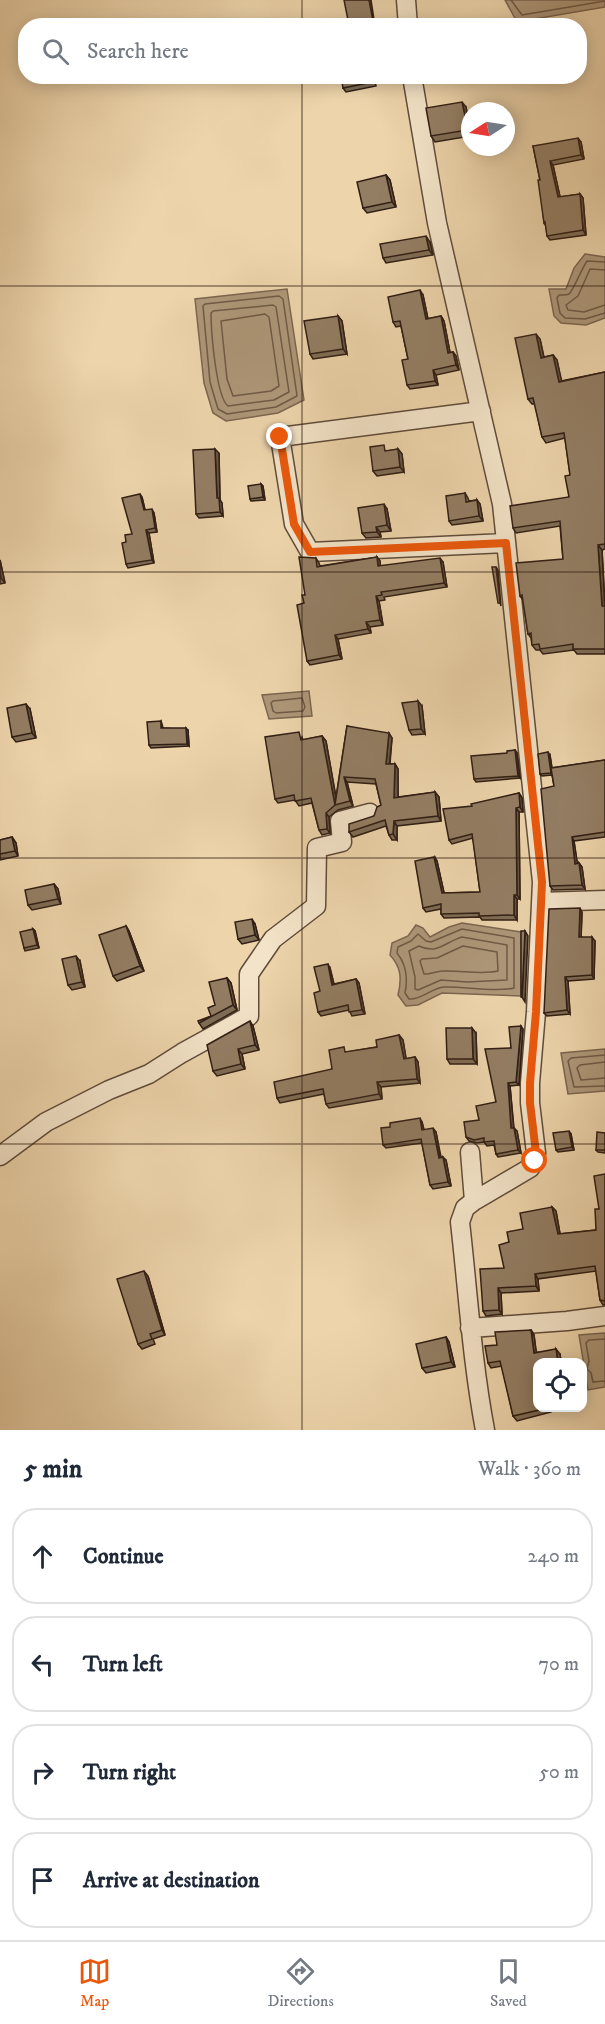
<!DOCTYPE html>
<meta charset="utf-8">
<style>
body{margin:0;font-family:"IM FELL DW Pica",serif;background:#f6f6f7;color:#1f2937}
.controls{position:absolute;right:18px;bottom:18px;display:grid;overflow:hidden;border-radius:12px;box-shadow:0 3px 15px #0003}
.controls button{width:54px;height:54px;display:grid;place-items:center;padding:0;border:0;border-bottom:2px solid #e0e1e3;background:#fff;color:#1f2937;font:30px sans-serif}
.compass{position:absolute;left:461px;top:102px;width:54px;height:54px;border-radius:50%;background:#fff;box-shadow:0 3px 15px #0003;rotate:258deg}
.stop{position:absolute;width:18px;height:18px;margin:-14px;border:4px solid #ea580c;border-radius:50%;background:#fff}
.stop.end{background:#ea580c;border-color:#fff;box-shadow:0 2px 6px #0008}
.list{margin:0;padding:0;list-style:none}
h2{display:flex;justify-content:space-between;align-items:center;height:78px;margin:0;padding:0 24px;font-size:26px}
h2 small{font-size:20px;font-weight:400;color:#747a83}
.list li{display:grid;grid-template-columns:39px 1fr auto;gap:18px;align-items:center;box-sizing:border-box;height:96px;margin:0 12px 12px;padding:0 12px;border:2px solid #e0e1e3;border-radius:24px}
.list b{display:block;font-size:22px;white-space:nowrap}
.list em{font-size:20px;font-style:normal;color:#747a83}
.icon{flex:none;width:33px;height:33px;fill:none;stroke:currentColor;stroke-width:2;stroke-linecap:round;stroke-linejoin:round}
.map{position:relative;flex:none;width:605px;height:1430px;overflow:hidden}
.search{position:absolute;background:#fff;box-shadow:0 3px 15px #0003;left:18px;right:18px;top:18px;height:66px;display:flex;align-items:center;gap:15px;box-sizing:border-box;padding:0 21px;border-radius:24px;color:#747a83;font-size:22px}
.sheet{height:510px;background:#fff}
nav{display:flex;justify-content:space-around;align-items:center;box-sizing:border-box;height:84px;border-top:2px solid #e0e1e3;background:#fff;font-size:16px;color:#747a83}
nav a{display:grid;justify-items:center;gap:3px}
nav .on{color:#ea580c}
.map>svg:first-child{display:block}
.water{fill:#ad9678;stroke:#7b6650;stroke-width:1.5}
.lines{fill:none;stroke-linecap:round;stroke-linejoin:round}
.shore{stroke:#6f5a46;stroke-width:1.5}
.street-casing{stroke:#604c3a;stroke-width:21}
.street{stroke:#f3e3c8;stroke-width:18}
.wall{fill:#7e6c55;stroke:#311e14;stroke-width:1.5}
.shaded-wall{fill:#675845;stroke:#311e14;stroke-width:1.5}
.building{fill:#937d63;stroke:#311e14;stroke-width:1.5}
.route{stroke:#ea580c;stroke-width:8}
.grid{fill:none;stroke:#311e14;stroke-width:1.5;stroke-opacity:0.55}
</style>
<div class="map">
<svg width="605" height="1430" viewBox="0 0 605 1430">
<rect width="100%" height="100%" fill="#edd4ab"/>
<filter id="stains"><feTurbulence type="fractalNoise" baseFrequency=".00333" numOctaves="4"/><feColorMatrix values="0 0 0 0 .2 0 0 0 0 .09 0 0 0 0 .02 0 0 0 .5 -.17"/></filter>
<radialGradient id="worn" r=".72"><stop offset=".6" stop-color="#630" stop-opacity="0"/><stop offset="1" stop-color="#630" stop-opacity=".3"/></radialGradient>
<path class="water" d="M505 0H605V7L517 22Z
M585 254 605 257V318L586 325 561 323 554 316 549 289H566L574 268Z
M287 289 304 400 278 413 226 421 213 413 204 383 195 299Z
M309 691 312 716 269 719 262 695Z
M462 923 521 932V996L442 993 418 1005 406 1006 398 995C402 978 401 967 390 955L392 943 408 936 416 925 423 928 430 937 449 927Z
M605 1049V1091L568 1094 561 1053Z
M605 1333V1387L588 1390 579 1335Z"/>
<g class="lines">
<path class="shore" d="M511 0 522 15 605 1
M605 262 587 261C582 268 573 291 569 294 567 295 562 295 559 295L557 298 560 313 565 318 585 319 605 313
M605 270 590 269 578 296 566 305 568 310 584 312 605 305
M279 296 283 299 297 396 276 407 227 414 218 409 210 382 203 306 205 304Z
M273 305 276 307 289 392 274 400 228 406C216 397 211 330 211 313L213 311Z
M265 314 269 317 279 386 271 391 233 396 227 379 221 321Z
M302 698 305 707 303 711 276 713 273 711 271 703 273 701Z
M462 929 514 938V988C496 993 463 986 444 987 431 988 422 1000 409 999L405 993C408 978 407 965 397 953L398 947 411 941 418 934 426 941 431 942Z
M462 937 507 945V980L467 982 441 980 418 990 415 989V977L409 951 419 946C437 955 445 942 462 937Z
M463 946 497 952 498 971C480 975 461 970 443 971 435 971 430 975 424 974L420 961 422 959 437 958Z
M605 1055 571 1058 568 1061 574 1087 605 1086
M605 1062 580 1065 577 1068 581 1080 605 1078
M605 1339 589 1340 586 1343 589 1361 587 1369 591 1373 593 1382 605 1381"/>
<g class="street-casing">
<path id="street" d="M406 0 408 26
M412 76 437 223 502 504 542 882 536 1012 530 1083V1103L536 1153 535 1161 530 1168 474 1201
M481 411 280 437 294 524 310 552 506 543
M541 902 605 900
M470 1152 474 1201 465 1208 460 1222C468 1292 472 1361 485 1430
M0 1156 46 1122 109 1090 149 1074 182 1053 249 1016V974L273 939 316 906 317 848 342 842 340 821 370 813
M470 1328 567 1321 605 1316"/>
</g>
<use href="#street" class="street"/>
</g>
<path class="wall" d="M374 76 376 86 346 92 343 88Z
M466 107 470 129V136L435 142 431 136Z
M581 142 584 159 553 165 560 197 580 194 583 198 586 235 550 240 547 236 546 226 544 223 540 180 533 146Z
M386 175 390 180 396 207 367 213 363 208Z
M430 242 433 255 386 263 383 258Z
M423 295 428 319 441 316 444 321 450 353 453 352 456 356 459 370 436 375 438 385 410 389 407 385 408 359 401 326 396 327 393 322Z
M338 316 342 321 347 354 313 359 310 354Z
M540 339 544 357 553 355 557 360 561 381 605 372V549L602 550 605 604V654H577L574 650 543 654 540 650H536L532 645 531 638 528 634 523 600 520 596 563 559 560 526 516 533 513 528 569 497 570 475 565 438 546 443 542 437 535 404H532L528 399Z
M398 449 402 454 404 472 377 476 373 471 388 451Z
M219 453 220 500 222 503 223 516 199 518 196 514Z
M261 484 263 486 265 500 251 501 250 499Z
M465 493 468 498 469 501 477 500 480 504 483 521 452 525 449 521Z
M142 497 145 510 154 513 157 532 149 533 154 563 128 568 126 564V542L132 534Z
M387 509 391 531 380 532 381 537 366 538 362 533Z
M377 557 380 561V566L443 562 447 587 384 597 385 600 379 601 383 625 370 627 371 633 338 639 342 659 310 665 307 661 304 603 305 595 316 558 319 563 320 566Z
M0 560 5 583 0 584Z
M422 706 425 734 412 735 409 730Z
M30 709 36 738 16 742 12 737Z
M161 721 162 724 163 728 188 730 189 746 151 748 149 745Z
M347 726 392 738 390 764H395L398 769V797L435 792 439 797 441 821 397 826V840H392L389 835 386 826 353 837 349 832 374 816 381 805 376 784 347 782 353 806 338 810 329 817 330 833 322 835 319 830 312 803 299 806 295 800 278 803 275 799 302 737 303 740 322 736 326 741 336 797Z
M515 750 517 753 520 778 476 782 474 779 507 753Z
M550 755 552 768 605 760V837L574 841 577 863H579L582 867 585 889 553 890 550 886 554 786 552 775 542 776 540 774Z
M519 793 522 798 523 812H519L520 899H517V920H482L480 917 444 918 441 914V909L426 912 423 908 435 857 437 861 444 893 480 892 473 838 452 844 449 840 472 806Z
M12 837 16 843 18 856 0 860V840Z
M54 884 58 889 61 904 32 910 28 905Z
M582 912 581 937 595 941 594 979 568 981 570 1014 547 1016 544 1013Z
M255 924 259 940 242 944 238 939Z
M126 926 129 931 144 971 117 981 113 976Z
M33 929 35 931 39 948 25 951 24 948Z
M80 961 85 987 72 990 68 985Z
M330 968 334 984 356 979 359 983 365 1014 352 1016 349 1010 321 1016 318 1012 320 991Z
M227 978 231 983 237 1010 203 1029 199 1023 211 1016Z
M253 1026 259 1050 242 1054 245 1069 217 1076 213 1071Z
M523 1029 519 1085 510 1086 514 1128 517 1131 521 1153 498 1157 496 1154 494 1145 487 1146 484 1142 477 1143 469 1141 466 1137 479 1120 496 1102 511 1048Z
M476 1033 477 1064H450L447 1059Z
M399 1035 403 1040 406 1059 415 1057 418 1062 420 1083 381 1087 382 1099 329 1108 326 1104 324 1094 280 1103 277 1098 332 1069 348 1052 377 1047Z
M422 1122 424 1130 436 1132 441 1157 446 1160 451 1186 433 1189 430 1185 422 1143 386 1148 383 1145Z
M605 1133V1153L598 1152 596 1150Z
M571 1134 574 1150 558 1152 556 1150Z
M605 1174V1305H603L600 1300 596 1271 538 1279 539 1291 501 1293 502 1314 486 1316 483 1311 504 1268 509 1242 523 1229 552 1207 556 1211 560 1234 596 1230Z
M148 1276 165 1335 153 1339 155 1344 142 1349 138 1344Z
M531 1330 534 1335 536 1352 560 1354 561 1362H537V1407H550L551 1412 517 1421 513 1416 502 1366 491 1368 488 1363 497 1345Z
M446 1337 449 1342 455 1367 426 1373 422 1368Z"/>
<path class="shaded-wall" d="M369 0H371L375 26H374Z
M462 102 466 107 470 134 468 130Z
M578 138 581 142 584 159 581 155Z
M550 161 553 165 561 201 558 197Z
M386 175 390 180 396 207 392 202Z
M580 194 583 198 586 235 583 230Z
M426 236 430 242 433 255 429 250Z
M420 290 423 295 429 324 426 319Z
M338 316 342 321 347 354 343 349Z
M441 316 444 321 451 357 448 353Z
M536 334 540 339 545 363 541 358Z
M453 352 456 356 459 370 456 365Z
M553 355 557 360 563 387 559 382Z
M433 370 436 375 438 385 435 381Z
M215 449 219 453 220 500 222 503 223 516 220 512 217 498Z
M398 449 402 454 404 472 400 467Z
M261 484 263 486 265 500 263 497Z
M140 494 142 497 146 514 144 510Z
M477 500 480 504 483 521 479 516Z
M384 504 387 509 391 531 387 525Z
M152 509 154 513 157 532 155 528Z
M376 527 380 532 381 537 377 532Z
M146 530 149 533 154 563 152 560Z
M598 545 602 550 605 611 602 606Z
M377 557 380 561 381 571 378 566Z
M440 558 443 562 447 587 444 583Z
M0 560 5 583 1 578 0 572Z
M496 567 498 570 501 606 500 603Z
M376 596 379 601 383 625 380 620Z
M366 622 370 627 371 633 368 629Z
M335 635 338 639 342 659 339 655Z
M418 701 422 706 425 734 421 729Z
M26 704 30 709 36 738 32 733Z
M186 728 188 730 189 746 187 744Z
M389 733 392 738 389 769 386 764Z
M322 736 326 741 337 804 335 805Z
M515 750 517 753 520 778 518 776Z
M548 752 550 755 553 775 551 773Z
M395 764 398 769V803L394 798Z
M344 777 347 782 353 806 350 801Z
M435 792 439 797 441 821 438 816Z
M519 793 522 798 523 812 520 807Z
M516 808 519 812 520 899 517 895Z
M326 813 329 817 330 833 327 829Z
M394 821 397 826V840L393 834Z
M12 837 16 843 18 856 15 851Z
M572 837 574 841 578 867 575 864Z
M434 857 437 861 445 897 442 893Z
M579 863 582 867 585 889 582 885Z
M54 884 58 889 61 904 58 899Z
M514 895 517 899V920L514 915Z
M580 908 582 912 581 941 579 937Z
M252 919 255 924 259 940 255 935Z
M126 926 129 931 144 971 140 966Z
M33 929 35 931 39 948 37 945Z
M525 931 528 936 525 1002 522 997Z
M592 937 595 941 594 979 592 975Z
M76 956 80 961 85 987 82 982Z
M328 964 330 968 335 989 332 985Z
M565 977 568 981 570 1014 567 1010Z
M227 978 231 983 237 1010 233 1005Z
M356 979 359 983 365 1014 362 1010Z
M250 1021 253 1026 259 1050 255 1045Z
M521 1026 523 1029 519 1085 516 1082Z
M472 1028 476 1033 477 1064 473 1059Z
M399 1035 403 1040 407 1064 404 1059Z
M238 1049 242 1054 245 1069 241 1064Z
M415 1057 418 1062 420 1083 417 1079Z
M377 1082 381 1087 382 1099 379 1094Z
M508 1083 510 1086 514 1132 511 1128Z
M420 1118 422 1122 425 1134 422 1130Z
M433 1128 436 1132 441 1162 439 1158Z
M514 1128 517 1131 521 1153 518 1150Z
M569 1131 571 1134 574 1150 572 1147Z
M443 1157 446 1160 451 1186 448 1182Z
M552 1207 556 1211 561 1239 558 1234Z
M144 1271 148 1276 165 1335 162 1330Z
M535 1274 538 1279 539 1291 536 1286Z
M498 1288 501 1293 502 1314 499 1310Z
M531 1330 534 1335 537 1357 534 1353Z
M446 1337 449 1342 455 1367 451 1362Z
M556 1349 560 1354 561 1362H558Z"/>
<path class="building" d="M344 0H369L374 26H354L352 19 348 20Z
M341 76H372L373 82 343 88Z
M462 102 468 130 431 136 426 108Z
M578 138 581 155 550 161 558 197 580 194 583 230 547 236 545 222 544 223 538 180H540L533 146Z
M386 175 392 202 363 208 357 182Z
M426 236 429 250 383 258 380 244Z
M420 290 426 319 441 316 448 353 453 352 456 365 433 370 435 381 407 385 402 360 408 359 400 321 393 322 388 297Z
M338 316 343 349 310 354 304 321Z
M536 334 541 358 553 355 559 382 605 372V544L598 545 602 606H605V649H573V644L540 649 539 644 532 645 531 633 528 634 522 595 520 596 516 563 563 559 560 521 513 528 510 506 569 497 565 476 570 475 564 433 542 437 533 398 528 399 515 338Z
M384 445 385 451 398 449 400 467 373 471 370 447Z
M215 449 217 498H219L220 512 196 514 193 450Z
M261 484 263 497 250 499 248 486Z
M465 493 466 502 477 500 479 516 449 521 446 496Z
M140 494 144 510 152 509 155 528 146 530 152 560 126 564 122 543 126 542 125 535 132 534 122 498Z
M384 504 387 525 376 527 377 532 362 533 358 508Z
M299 557 316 558 317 567 377 557 378 566 440 558 444 583 381 592 382 595 376 596 380 620 366 622 368 629 335 635 339 655 307 661 297 605 304 603 302 595H305Z
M492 567H496L500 603H498Z
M418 701 421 729 409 730 402 703Z
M26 704 32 733 12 737 7 708Z
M161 721V728H186L187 744 149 745 147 722Z
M347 726 389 733 386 764H395L394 798 435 792 438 816 394 821 393 834 389 835 385 820 349 832V824L374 816 377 807 381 805 375 779 344 777 350 801 335 805Z
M299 732 301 740 322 736 335 805 326 813 327 829 319 830 311 798 295 801 294 795 275 799 265 737Z
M515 750 518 776 474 779 471 756 507 753V751Z
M548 752 551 773 540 774 538 754Z
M605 760V832L572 837 575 864 579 863 582 885 550 886 541 789 554 786 551 768Z
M519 793 520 807 516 808 517 895H514V915L479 916V913L441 914V904L423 908 415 861 434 857 442 893 480 892 472 834 449 840 443 809 472 806 471 804Z
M12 837 15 851 0 854V840Z
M54 884 58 899 28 905 25 890Z
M580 908 579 937H592V975L565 977 567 1010 544 1013 549 909Z
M252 919 255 935 238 939 235 922Z
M126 926 140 966 113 976 99 935Z
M33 929 37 945 24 948 20 932Z
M521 931H525L522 997H521Z
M76 956 82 982 68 985 62 959Z
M328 964 332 985 356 979 362 1010 349 1012 348 1005 318 1012 314 993 320 991 314 967Z
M227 978 233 1005 199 1023 198 1021 211 1016 208 1008 215 1005 209 982Z
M250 1021 255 1045 238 1049 241 1064 213 1071 207 1045Z
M521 1026 516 1082 508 1083 511 1128H514L518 1150 496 1154 494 1141 484 1142V1138L474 1140 466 1137 464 1122 479 1120 476 1106 496 1102 485 1049 511 1048 509 1027Z
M446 1028H472L473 1059H447Z
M399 1035 404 1059 415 1057 417 1079 377 1082 379 1094 326 1104 323 1089 277 1098 274 1082 332 1069 329 1050 344 1047 345 1052 377 1047 376 1040Z
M420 1118 422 1130 433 1128 439 1158 443 1157 448 1182 430 1185 421 1139 383 1145 381 1128 390 1127V1123Z
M569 1131 572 1147 556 1150 553 1133Z
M597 1132 605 1133V1150H596Z
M605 1174V1301L600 1300 595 1266 535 1274 536 1286 498 1288 499 1310 483 1311 480 1269 504 1268 499 1245 509 1242 507 1232 523 1229 520 1213 552 1207 558 1234 596 1230 595 1209H599L594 1176Z
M144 1271 162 1330 150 1334 152 1339 138 1344 117 1279Z
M531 1330 534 1353 556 1349 558 1362H537V1407L548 1408 513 1416 500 1361 488 1363 485 1346 497 1345 495 1332Z
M446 1337 451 1362 422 1368 416 1344Z"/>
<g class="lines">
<path class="route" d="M280 437 294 524 310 552 506 543 542 882 536 1012 530 1083V1103L536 1153 535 1161"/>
</g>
<path class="grid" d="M302 0V26M302 76V1430M0 286H605M0 572H605M0 858H605M0 1144H605"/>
<rect width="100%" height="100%" filter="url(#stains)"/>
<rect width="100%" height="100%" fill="url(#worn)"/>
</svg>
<div class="controls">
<button><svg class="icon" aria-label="locate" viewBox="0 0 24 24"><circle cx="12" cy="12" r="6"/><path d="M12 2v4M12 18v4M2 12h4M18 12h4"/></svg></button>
</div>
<svg class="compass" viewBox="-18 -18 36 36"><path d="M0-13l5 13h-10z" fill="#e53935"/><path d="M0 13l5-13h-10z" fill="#747a83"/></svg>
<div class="stop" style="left:535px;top:1161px"></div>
<div class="stop end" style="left:280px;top:437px"></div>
<div class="search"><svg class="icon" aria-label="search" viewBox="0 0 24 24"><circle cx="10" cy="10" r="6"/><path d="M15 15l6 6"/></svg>Search here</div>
</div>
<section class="sheet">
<h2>5 min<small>Walk · 360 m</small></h2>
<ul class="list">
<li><svg class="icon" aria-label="ahead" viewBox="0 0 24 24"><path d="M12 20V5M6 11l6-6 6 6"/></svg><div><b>Continue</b></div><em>240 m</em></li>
<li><svg class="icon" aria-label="left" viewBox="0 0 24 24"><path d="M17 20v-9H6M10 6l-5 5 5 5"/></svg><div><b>Turn left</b></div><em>70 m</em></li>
<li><svg class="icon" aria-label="right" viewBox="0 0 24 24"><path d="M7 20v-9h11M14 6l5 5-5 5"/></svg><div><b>Turn right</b></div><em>50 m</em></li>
<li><svg class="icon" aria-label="arrive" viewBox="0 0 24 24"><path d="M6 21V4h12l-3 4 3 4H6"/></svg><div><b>Arrive at destination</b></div></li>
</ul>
</section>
<nav>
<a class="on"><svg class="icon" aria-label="map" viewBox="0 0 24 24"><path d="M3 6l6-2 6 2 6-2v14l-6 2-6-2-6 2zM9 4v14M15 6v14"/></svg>Map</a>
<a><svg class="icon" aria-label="directions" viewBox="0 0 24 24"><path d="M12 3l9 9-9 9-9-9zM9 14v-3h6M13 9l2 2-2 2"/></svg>Directions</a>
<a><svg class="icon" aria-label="saved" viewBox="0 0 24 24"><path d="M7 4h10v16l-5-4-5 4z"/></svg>Saved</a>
</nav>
